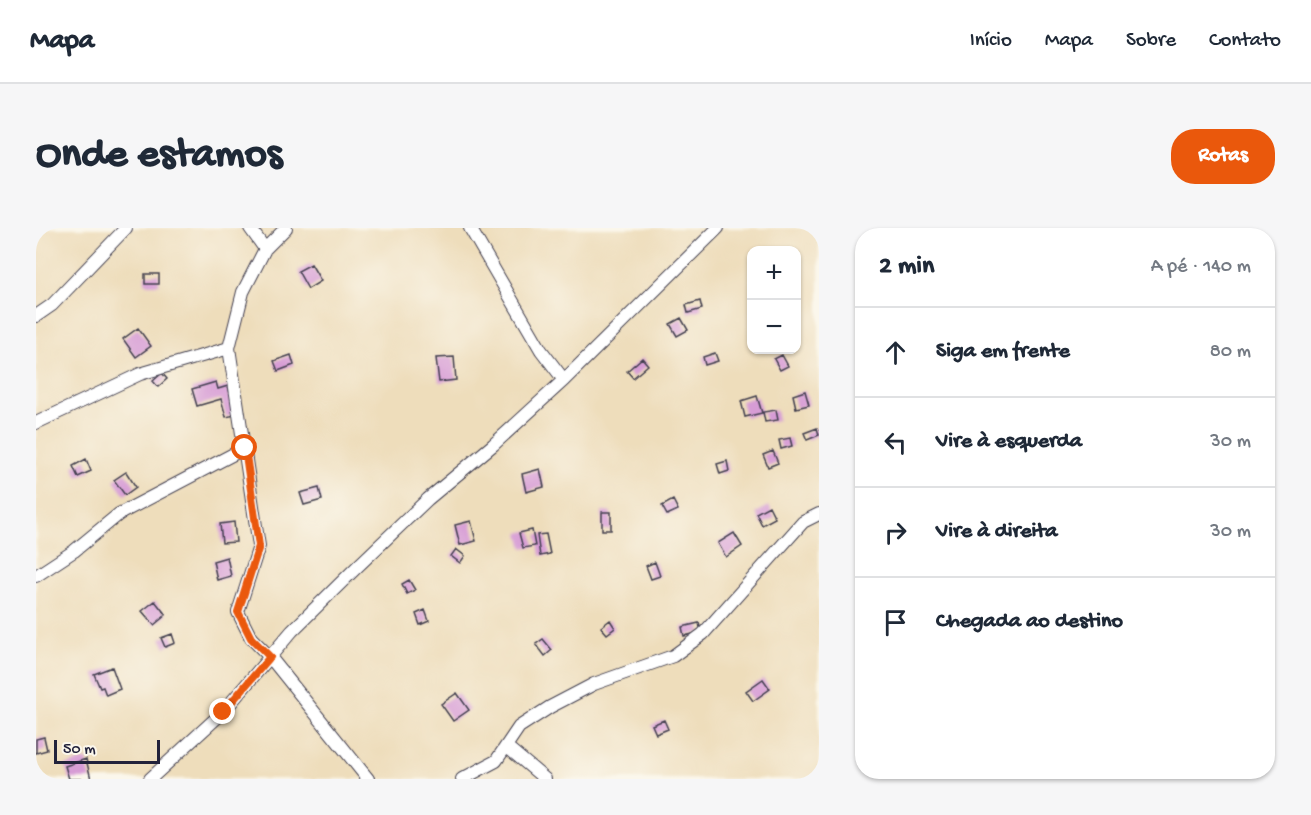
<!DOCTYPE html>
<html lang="pt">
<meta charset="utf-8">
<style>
body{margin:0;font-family:"Gochi Hand",sans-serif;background:#f6f6f7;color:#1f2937}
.controls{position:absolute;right:18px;top:18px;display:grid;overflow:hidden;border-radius:12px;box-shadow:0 2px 4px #0004}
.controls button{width:54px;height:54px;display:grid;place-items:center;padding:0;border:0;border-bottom:2px solid #e0e1e3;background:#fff;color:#1f2937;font:30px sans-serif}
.scale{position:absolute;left:18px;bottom:15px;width:106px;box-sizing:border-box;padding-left:6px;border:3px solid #22223b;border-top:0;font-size:16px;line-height:21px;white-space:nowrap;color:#22223b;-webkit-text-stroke:4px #fbf7ec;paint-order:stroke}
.stop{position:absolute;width:18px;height:18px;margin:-14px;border:4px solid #ea580c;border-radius:50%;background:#fff}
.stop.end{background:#ea580c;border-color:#fff;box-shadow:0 2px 6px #0008}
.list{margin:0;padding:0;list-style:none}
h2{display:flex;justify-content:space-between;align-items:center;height:78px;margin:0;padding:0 24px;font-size:26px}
h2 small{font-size:20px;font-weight:400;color:#747a83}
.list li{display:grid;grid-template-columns:39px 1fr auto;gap:18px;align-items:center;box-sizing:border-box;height:90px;padding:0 24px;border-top:2px solid #e0e1e3}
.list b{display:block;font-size:22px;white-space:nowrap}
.list em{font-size:20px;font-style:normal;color:#747a83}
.icon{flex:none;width:33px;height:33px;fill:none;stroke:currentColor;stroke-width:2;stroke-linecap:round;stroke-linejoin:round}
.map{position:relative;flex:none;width:783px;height:551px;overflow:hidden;border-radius:24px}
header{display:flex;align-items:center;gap:36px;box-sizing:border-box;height:84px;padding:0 30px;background:#fff;border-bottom:2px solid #e0e1e3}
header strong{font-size:28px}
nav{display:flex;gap:33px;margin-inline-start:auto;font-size:21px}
.intro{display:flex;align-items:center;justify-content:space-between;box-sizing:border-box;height:144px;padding:0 36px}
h1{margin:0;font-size:42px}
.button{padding:15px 27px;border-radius:24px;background:#ea580c;color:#fff;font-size:21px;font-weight:700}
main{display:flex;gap:36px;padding:0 36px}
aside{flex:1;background:#fff;border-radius:24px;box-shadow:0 2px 4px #0004}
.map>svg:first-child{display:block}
.building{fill:#d79cd5}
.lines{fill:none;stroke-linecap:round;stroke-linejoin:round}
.street-casing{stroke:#413e4e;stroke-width:14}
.street{stroke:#fff;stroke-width:12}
.route{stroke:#ea580c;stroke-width:8}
</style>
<header>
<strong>Mapa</strong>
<nav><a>Início</a><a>Mapa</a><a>Sobre</a><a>Contato</a></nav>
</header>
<div class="intro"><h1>Onde estamos</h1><a class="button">Rotas</a></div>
<main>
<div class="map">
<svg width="783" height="551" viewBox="0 0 783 551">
<rect width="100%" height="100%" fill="#fbf7ec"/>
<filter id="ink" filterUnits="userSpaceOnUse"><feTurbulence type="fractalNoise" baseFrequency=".0167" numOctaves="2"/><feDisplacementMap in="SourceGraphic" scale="12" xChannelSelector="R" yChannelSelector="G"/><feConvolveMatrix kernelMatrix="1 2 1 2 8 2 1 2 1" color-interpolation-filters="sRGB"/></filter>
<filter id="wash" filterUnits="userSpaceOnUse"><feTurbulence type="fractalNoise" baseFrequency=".008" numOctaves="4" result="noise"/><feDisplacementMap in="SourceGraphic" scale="24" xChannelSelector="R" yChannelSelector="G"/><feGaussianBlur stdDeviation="1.35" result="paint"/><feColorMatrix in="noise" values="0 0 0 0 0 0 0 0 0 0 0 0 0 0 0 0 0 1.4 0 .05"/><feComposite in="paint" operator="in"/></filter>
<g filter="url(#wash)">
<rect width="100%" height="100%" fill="#edb"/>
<g id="blocks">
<path class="building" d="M275 36 285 53 272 61 262 43Z
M109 46H123V56H109Z
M664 73 666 81 652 85 650 77Z
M645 90 652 102 641 108 634 96Z
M102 100 115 118 100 129 87 111Z
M679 125 682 133 669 137 667 129Z
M255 127 258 137 242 143 238 133Z
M746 127 752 138 744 142 738 131Z
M418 129 420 152 403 154 400 130Z
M606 130 612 137 597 150 591 143Z
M126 145 131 151 122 159 117 153Z
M180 154 182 161 192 158 200 187 190 189 185 171 161 178 156 161Z
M769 163 773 177 760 180 757 167Z
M721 168 726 185 709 189 705 173Z
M740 182 742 192 729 194 727 184Z
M781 200 783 207 771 212 768 205Z
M754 210 756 218 745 221 743 212Z
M737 223 742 235 732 239 727 227Z
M50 231 55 243 42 249 37 238Z
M691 233 693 243 684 246 681 236Z
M504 241 508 259 490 264 486 246Z
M90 244 100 259 89 267 78 252Z
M283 260 286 272 268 277 264 265Z
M637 272 642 282 631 287 626 278Z
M733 278 739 290 726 297 720 285Z
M566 284H575V302H566Z
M435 293 440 313 424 317 419 297Z
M198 294 200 314 186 315 184 296Z
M496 302 499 318 487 320 483 305Z
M698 305 706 318 690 329 682 315Z
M510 306 514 326 504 328 501 307Z
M420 321 429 328 424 335 415 328Z
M191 329 195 348 181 352 177 333Z
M619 334 624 348 615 351 610 338Z
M373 352 379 362 371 366 366 356Z
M119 373 130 387 118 397 106 383Z
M389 382 393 393 384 397 380 386Z
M574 392 579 400 571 406 565 399Z
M663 395 665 404 648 408 646 399Z
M136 406 139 415 129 419 125 410Z
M507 411 516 422 509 428 500 416Z
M76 439 84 461 70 467 67 459 64 460 58 446Z
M727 451 734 461 717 473 710 463Z
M421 465 433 482 417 493 405 476Z
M628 492 632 501 620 506 616 497Z
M8 509 11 522 0 525V511Z
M50 531 55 551H33L29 538Z"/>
</g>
</g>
<g filter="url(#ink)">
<use href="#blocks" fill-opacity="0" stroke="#413e4e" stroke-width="1.5"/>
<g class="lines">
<g class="street-casing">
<path id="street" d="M214 0 229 21 207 64 193 120 223 318 202 384 215 410 234 429 332 551
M434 0 505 122 528 152
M229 21 250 0
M0 88 16 77 90 0
M0 195 104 146 193 120
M0 348 38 323 83 286 209 220
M471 519 509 551
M114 551 187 484 256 403 322 338 392 271 457 217 528 152 682 0
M426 551 460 533 483 499 514 479 558 456 637 428 667 406 767 294 783 286"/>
</g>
<use href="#street" class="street"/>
</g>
</g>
<g class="lines" filter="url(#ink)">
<path class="route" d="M187 484 234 429 215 410 202 384 223 318 209 220"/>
</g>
</svg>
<div class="controls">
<button>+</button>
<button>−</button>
</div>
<div class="scale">50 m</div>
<div class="stop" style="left:209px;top:220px"></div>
<div class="stop end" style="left:187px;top:484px"></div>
</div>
<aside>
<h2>2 min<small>A pé · 140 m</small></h2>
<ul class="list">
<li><svg class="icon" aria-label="ahead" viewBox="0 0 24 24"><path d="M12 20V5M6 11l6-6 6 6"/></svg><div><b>Siga em frente</b></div><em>80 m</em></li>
<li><svg class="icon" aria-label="left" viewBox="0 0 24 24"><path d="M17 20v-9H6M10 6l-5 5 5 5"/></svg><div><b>Vire à esquerda</b></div><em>30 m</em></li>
<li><svg class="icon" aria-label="right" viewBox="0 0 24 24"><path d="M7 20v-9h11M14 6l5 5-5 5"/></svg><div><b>Vire à direita</b></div><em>30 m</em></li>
<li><svg class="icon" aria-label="arrive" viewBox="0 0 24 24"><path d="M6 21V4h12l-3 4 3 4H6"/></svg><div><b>Chegada ao destino</b></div></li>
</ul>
</aside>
</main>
